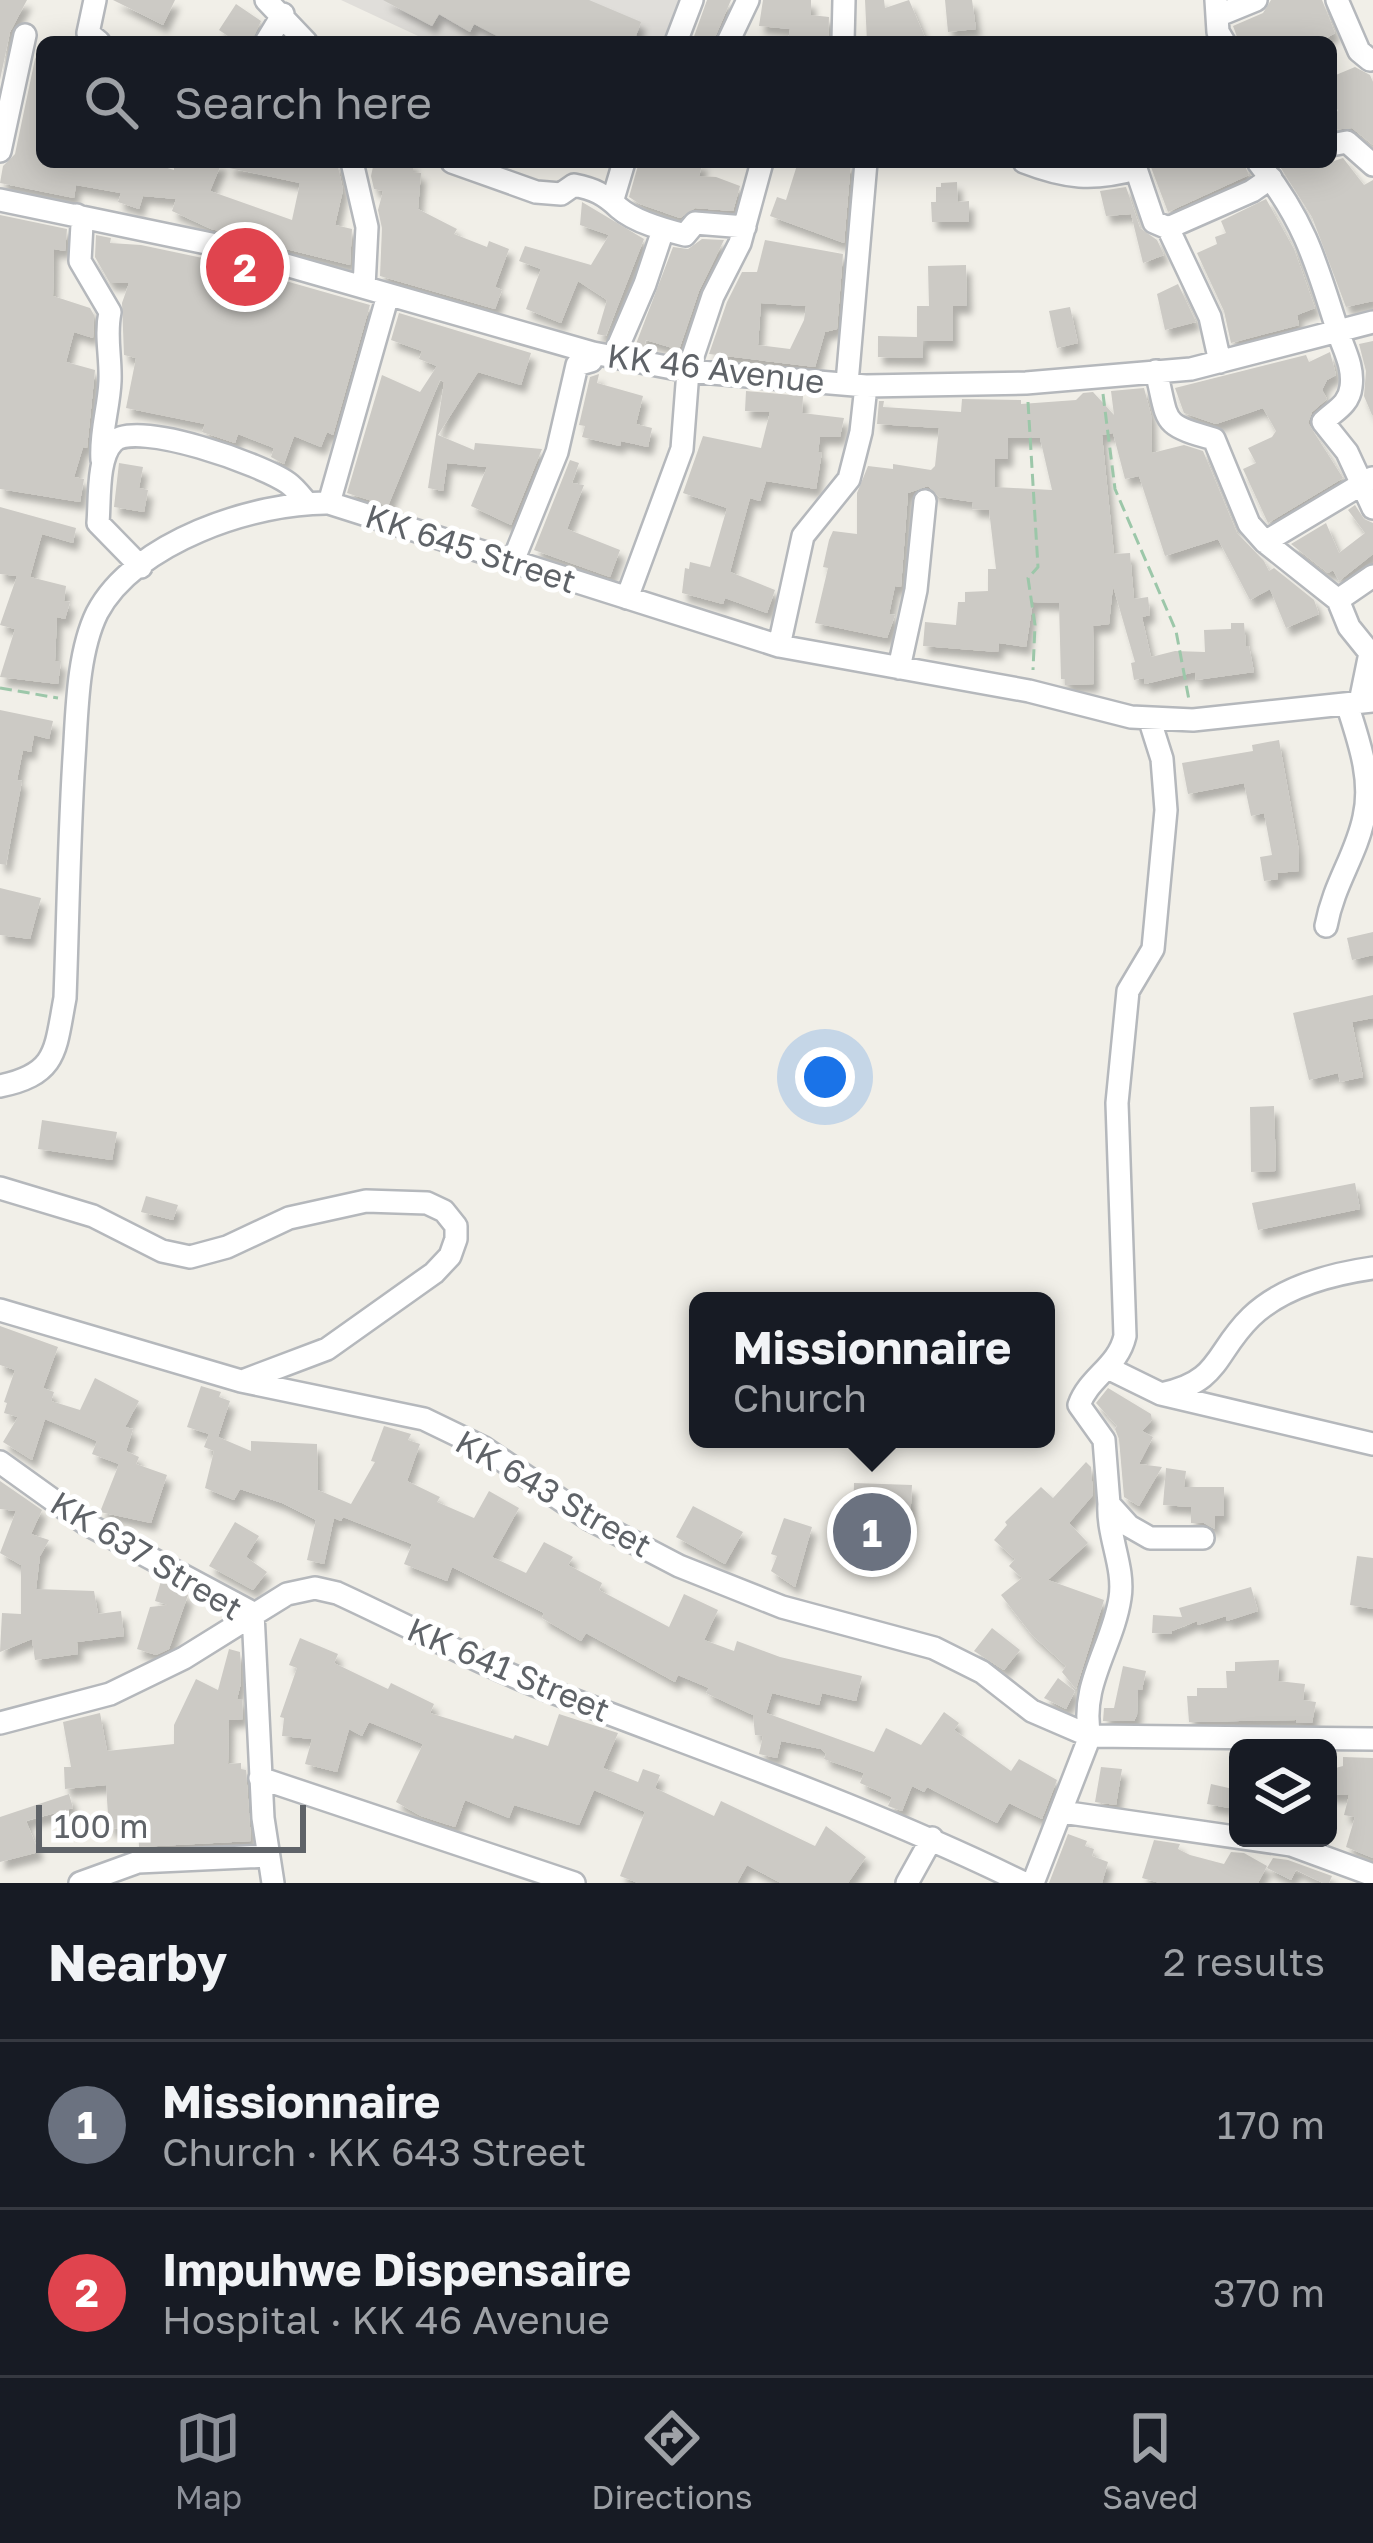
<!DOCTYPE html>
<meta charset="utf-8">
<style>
body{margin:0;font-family:"Golos Text",sans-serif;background:#242831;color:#f1f3f6}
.controls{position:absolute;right:36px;bottom:36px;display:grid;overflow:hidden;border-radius:18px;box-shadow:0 6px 30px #0003}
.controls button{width:108px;height:108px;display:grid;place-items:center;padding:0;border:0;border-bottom:3px solid #363941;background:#171b24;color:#f1f3f6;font:60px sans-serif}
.scale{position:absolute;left:36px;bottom:30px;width:270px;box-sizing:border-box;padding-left:12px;border:6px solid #5f6368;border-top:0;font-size:33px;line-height:42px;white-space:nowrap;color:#5f6368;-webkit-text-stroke:9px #fff;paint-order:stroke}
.you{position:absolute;left:825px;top:1077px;width:42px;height:42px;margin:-30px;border:9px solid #fff;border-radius:50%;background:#1a73e8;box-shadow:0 0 0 18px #1a73e833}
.badge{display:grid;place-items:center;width:78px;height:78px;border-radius:50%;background:#8c9099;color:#fff;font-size:39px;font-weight:700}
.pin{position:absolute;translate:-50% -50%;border:6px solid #fff;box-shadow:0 3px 12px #0006}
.popup{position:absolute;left:689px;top:1292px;width:366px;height:156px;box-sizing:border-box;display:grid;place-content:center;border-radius:18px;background:#171b24;filter:drop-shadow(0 3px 9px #0005);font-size:39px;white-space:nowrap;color:#9ea1a6}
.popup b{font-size:45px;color:#f1f3f6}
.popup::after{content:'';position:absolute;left:50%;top:100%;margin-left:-24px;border:24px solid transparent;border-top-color:#171b24}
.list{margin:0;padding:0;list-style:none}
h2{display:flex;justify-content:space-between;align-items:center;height:156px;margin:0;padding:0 48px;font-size:51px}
h2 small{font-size:39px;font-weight:400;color:#9ea1a6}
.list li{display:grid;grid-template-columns:78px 1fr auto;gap:36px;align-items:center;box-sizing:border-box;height:168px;padding:0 48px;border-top:3px solid #363941}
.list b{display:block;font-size:45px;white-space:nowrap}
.list p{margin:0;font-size:39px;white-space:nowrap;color:#9ea1a6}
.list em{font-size:39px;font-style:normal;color:#9ea1a6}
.icon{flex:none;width:66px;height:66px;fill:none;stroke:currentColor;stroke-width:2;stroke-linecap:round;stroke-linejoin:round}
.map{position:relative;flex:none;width:1373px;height:1883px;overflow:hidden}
.search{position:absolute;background:#171b24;box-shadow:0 6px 30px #0003;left:36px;right:36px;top:36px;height:132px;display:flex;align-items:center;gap:30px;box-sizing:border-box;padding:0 42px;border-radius:18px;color:#9ea1a6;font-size:45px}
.sheet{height:492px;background:#171b24}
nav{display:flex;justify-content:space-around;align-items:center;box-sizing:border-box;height:168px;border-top:3px solid #363941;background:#171b24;font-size:33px;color:#9ea1a6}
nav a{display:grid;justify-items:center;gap:6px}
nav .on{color:#8c9099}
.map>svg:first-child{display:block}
.industrial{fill:#e0deda}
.building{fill:#cccac5;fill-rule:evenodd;filter:url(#shadow)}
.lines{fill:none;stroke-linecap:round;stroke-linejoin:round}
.minor-casing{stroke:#b5b8bc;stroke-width:26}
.path{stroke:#9cc7a9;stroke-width:3;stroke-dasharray:12 6;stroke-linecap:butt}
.minor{stroke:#fff;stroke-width:21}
.labels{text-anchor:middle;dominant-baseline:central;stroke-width:10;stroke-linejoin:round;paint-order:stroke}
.street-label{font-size:33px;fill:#5f6368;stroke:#fff}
</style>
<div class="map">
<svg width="1373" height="1883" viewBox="0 0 1373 1883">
<defs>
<filter id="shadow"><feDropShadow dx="5" dy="8" stdDeviation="3" flood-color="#0004"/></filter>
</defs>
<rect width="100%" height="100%" fill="#f1efe8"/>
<path class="industrial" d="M341 0H688L672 42H431Z"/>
<path class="building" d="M0 0H27L10 32 0 80Z
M113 0H175L163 25Z
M383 0H589L641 22 634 42H509L474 24 470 32 439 14 432 26Z
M707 0H731L713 42H692Z
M763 0H811V15L829 17 828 42H788L790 29 759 26Z
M865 0H884L885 8 909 0 927 42H867Z
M945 0H972L976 29 948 32Z
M1271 0H1322L1335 33 1320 42H1239L1233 26 1263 13Z
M236 4 261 21 251 42H237L219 30Z
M42 46V165L70 168 71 162H148L174 170V164L186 162H222L210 191 292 220 300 183 229 168 230 162H337L343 190 335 225 352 229 350 265 274 246 238 230 236 235 211 229 172 211 176 199 143 196 139 209 118 202 121 193 76 185 74 198 0 183 3 166 15 154 35 59Z
M1355 67 1370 75 1373 82V145L1352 128 1331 130V114L1338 111 1331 94V77Z
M1343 158 1364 185 1373 180V301L1346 307 1312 217 1277 162H1331Z
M374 162H413V172L421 173 418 209 457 229 454 234 487 247 489 241 509 249 495 287 502 290 495 309 380 276 382 228 378 210 383 191 374 189 371 176Z
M639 162H703L699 176 716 177 740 186 733 211 695 208 680 218 640 204 629 197Z
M798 162H851L844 243 770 216 777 197 786 200Z
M1149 162H1212L1213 165 1243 162 1249 175 1168 212Z
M957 182 958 202 969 201V222H932L931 202H936V187H941V183Z
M1126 187 1140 228 1157 240 1164 255 1143 263 1131 214 1106 216 1100 191Z
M1266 199 1294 249 1315 308 1297 315 1299 325 1231 343 1224 311 1197 253 1217 244 1215 237 1226 233 1221 221Z
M582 202 644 239 606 336 597 334 607 300 578 281 561 323 526 309 541 269 519 261 525 246 591 265 609 235 580 225Z
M0 215 67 229 65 251 54 249 53 296 90 308 94 315 93 338 74 332 66 362 95 370 87 448 83 447 74 477 84 479 80 502 0 489Z
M96 235 111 238 110 243 141 245 212 260 370 305 333 435 327 432 321 447 294 436 284 464 271 457 274 448 238 434 235 443 202 432 205 424 126 408 136 358 124 355 122 303 129 283H110L95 257Z
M702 239 724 240 699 291 679 350 646 340 644 347 636 344 673 247 688 249Z
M765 240 843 254 837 329 825 332 815 367 709 354 727 302 742 272H757ZM761 303 806 306 804 320 790 349 758 345Z
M966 265 967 306H953V341H923V358L878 357V336L917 337V306H929L928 266Z
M1178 284 1196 322 1165 330 1157 294Z
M1070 307 1078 343 1057 348 1049 311Z
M399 313 531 353 521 385 478 372 438 435 474 450 475 443 542 449 511 525 471 506 487 467 447 463 443 491 428 488 444 382 440 380 388 506 347 493 382 375 420 392 437 366 419 359 422 351 391 340Z
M1373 341V415H1372L1364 396 1366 371 1359 344Z
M1330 352 1336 375 1327 380 1322 390 1327 399 1312 412 1308 423 1343 478 1268 523 1243 469 1256 463 1248 448 1272 437 1276 431 1263 408 1216 424 1184 413 1175 388 1306 355 1309 362Z
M599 374 597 383 643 396 636 424 652 428 648 447 621 441 620 446 582 437 585 426 579 425 590 377Z
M1144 388 1151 415 1152 453 1184 445 1203 451 1237 533 1264 561 1269 571 1274 568 1314 600 1319 614 1286 628 1270 589 1250 600 1218 539 1165 556 1139 476 1125 479 1113 433 1102 435 1114 554 1130 553 1134 599 1148 597 1150 615 1142 617 1151 657 1175 651 1205 652 1204 630 1231 629V623H1244L1246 646H1249L1254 672 1196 680 1195 672 1145 684 1144 678 1134 680 1131 663 1135 662 1113 586 1109 624 1093 626 1094 684 1065 685V679H1061L1059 603 1033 602 1026 647 999 643 998 652 923 646 925 622 956 625 958 602H965V592L988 591V569H996L989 510 972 509 973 502 939 497 928 486 908 493 901 587 895 586 889 614 895 615 887 638 815 623 828 568 823 567 829 540 833 531 857 534V493L868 466 893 469V464L931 470 935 466 939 428 877 424 879 401H884L883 407 961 412 962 399 1021 400V404L1076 400 1083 393 1093 392 1114 415 1111 391ZM1008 438H1040L1052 490 995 487V459H1008Z
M746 391 803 396 802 413 844 418 840 437H820L818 452H822L816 489 766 481 760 501 750 498 730 572 775 590 767 613 725 598 723 604 682 593 685 568 689 569 690 562 710 567 727 508 683 493 703 436 761 448 770 412 745 411Z
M570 460 579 463 572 483 584 485 567 529 620 550 610 577 534 550Z
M119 463 143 467 139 488 148 490 144 512 114 507Z
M1355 505 1364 519 1373 523V554L1339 581 1333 570 1328 573 1291 544 1326 523 1339 553 1365 533 1348 510Z
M0 507 76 528 73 543 42 534 30 577 66 586 64 601 70 602 65 619 57 617 55 661H61L58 684 0 677 15 629 0 625 17 576 0 574Z
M0 710 53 721 49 739 34 735 31 752 23 750 17 780 22 781 6 865 0 864Z
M1279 740 1299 851V871L1277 873 1278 879 1264 881 1260 857 1272 855 1264 813 1251 816 1244 783 1188 794 1182 763 1253 751 1252 745Z
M0 888 41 898 30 939 0 935Z
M1373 932V955L1352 960 1347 938Z
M1373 995V1018L1352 1022 1363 1077 1340 1082 1338 1073 1309 1080 1293 1013Z
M1274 1106 1276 1171 1251 1172 1250 1107Z
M42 1120 117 1132 112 1160 38 1149Z
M1355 1183 1360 1209 1258 1230 1252 1203Z
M146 1196 178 1205 173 1220 141 1212Z
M0 1326 58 1347 43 1388 54 1392 51 1401 80 1410 95 1378 139 1401 125 1427 133 1429 126 1451 139 1457 136 1464 167 1475 151 1523 100 1512 119 1464 92 1454 97 1441 45 1419 32 1460 3 1442 18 1417 4 1413 7 1403 4 1402 15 1370 0 1365Z
M201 1386 221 1392 219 1397 230 1401 218 1437 251 1451V1441L317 1444 318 1490 351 1504 375 1462 371 1461 384 1426 411 1434 408 1440 420 1444 407 1481 440 1497 437 1502 474 1518 489 1491 519 1508 492 1557 526 1573 544 1542 573 1557 568 1565 602 1583 599 1590 669 1627 684 1594 718 1610 704 1640 734 1651 737 1641 780 1657 862 1676 856 1701 822 1693 819 1705 772 1693 766 1713 874 1752 886 1728 921 1745 944 1712 959 1723 954 1730 1011 1771 1019 1759 1057 1780 1042 1819 1009 1803 997 1823 927 1787 924 1792 912 1786 902 1811 888 1806 892 1797 860 1783 864 1773 824 1759 826 1754 821 1749 781 1741 777 1758 759 1754 763 1736 755 1735 753 1715 706 1693 709 1688 678 1675 675 1682 586 1633 581 1641 542 1618 544 1613 452 1567 447 1581 404 1564 412 1544 343 1517 341 1521 334 1518 324 1564 307 1560 316 1520 282 1503 240 1489 234 1500 205 1488 214 1451 204 1447 209 1434 187 1427Z
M1108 1388 1151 1414 1152 1420 1142 1431 1153 1437 1139 1464 1162 1467 1139 1506 1124 1497 1119 1439 1115 1429 1117 1426 1096 1403Z
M1086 1462 1091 1467 1093 1495 1069 1523 1088 1543 1048 1580 1104 1600 1076 1689 1062 1672 1066 1666 1032 1635 1001 1595 1022 1578 1009 1566 1015 1559 994 1540 1007 1525 1005 1522 1041 1487 1053 1498Z
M1166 1468 1186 1471 1184 1487H1224V1516H1215V1529L1204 1523H1191V1507L1163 1505Z
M0 1481 42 1510 31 1534 49 1540 40 1556 36 1589 94 1591 98 1614 121 1611 124 1636 77 1642 78 1654 35 1660 32 1639 0 1652 2 1613 21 1614V1565L0 1553 16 1511 0 1509Z
M854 1483 912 1485 910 1524 853 1522Z
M693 1506 743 1532 725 1564 676 1537Z
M784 1518 812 1527 795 1587 771 1571 777 1556 771 1554Z
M235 1522 259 1536 246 1557 267 1572 253 1590 209 1566Z
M1357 1556 1373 1558V1609L1350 1605Z
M161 1581 188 1595 169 1649 156 1655 137 1649 150 1607 168 1605 155 1601Z
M1251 1587 1258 1611 1227 1621 1226 1616 1198 1625 1197 1621 1172 1631V1634L1152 1633 1153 1615 1182 1617 1179 1608Z
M992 1628 1020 1650 1004 1670 974 1651Z
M300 1638 338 1654 334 1663 388 1689 391 1683 434 1704 430 1713 513 1739 515 1735 548 1746 559 1714 618 1733 603 1768 638 1782 643 1769 660 1775 655 1788 714 1816 721 1801 815 1846 826 1826 866 1857 848 1883H781L747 1865 737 1883H638L620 1876 645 1812 594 1790 579 1825 514 1805 509 1818 465 1800 455 1827 421 1816 396 1802 423 1744 369 1722 362 1736 349 1729 337 1772 305 1764 312 1739 282 1736 284 1718 280 1717 297 1668 289 1665Z
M229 1649 240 1652 241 1683 237 1699H242L243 1719 229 1720 228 1764 241 1763V1769L246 1770 251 1841 139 1847 138 1827 109 1829 106 1785 65 1789 64 1767H71L63 1722 100 1713 107 1751 174 1744V1725L196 1679 218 1690Z
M1279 1660 1278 1681 1305 1684 1303 1700 1316 1702 1312 1723H1296V1720L1189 1722 1187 1696H1197V1688H1227L1226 1671H1235V1662Z
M1123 1666 1146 1671 1142 1690 1138 1689 1137 1715 1134 1721H1103L1104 1708H1114Z
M1058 1678 1075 1691 1066 1709 1044 1698Z
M1343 1757 1373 1758V1858L1346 1847 1355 1817 1344 1815 1349 1795 1328 1794V1770L1343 1766Z
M1101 1767 1122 1769 1116 1805 1095 1802Z
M1211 1784 1233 1789 1229 1808 1207 1804Z
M69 1794 73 1808 26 1821 39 1852 0 1862V1817Z
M1068 1834 1087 1841 1085 1846 1094 1849 1092 1856 1108 1862 1102 1883H1049Z
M1154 1840 1180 1844 1178 1849 1190 1855 1224 1864 1231 1852 1244 1853 1267 1866 1258 1883H1160L1142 1878Z
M1273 1858 1288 1860 1332 1876 1329 1883H1323L1296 1870 1291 1880 1267 1868Z"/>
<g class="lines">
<g class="minor-casing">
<path id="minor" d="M95 0 88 33 99 42
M266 0 306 42
M1216 0 1218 32 1224 42
M1337 0 1359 51 1370 60
M1217 16 1256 0
M266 42 283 14
M676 42 692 0
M728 42 748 0
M843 42 844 0
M1331 145 1347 142 1373 165
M0 151 25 35
M352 162 367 227 364 287
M452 162 536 192 561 194 574 185C594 189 604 194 619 208 635 222 665 230 685 235L695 223 745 227
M1024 162C1065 178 1093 181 1136 169L1154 222 1168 228 1210 317 1220 362
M1258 162C1305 221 1316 262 1338 332 1344 350 1354 367 1351 387 1349 405 1334 411 1323 422L1347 452 1373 508
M613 199 624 162
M0 200 216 245 593 353 688 371 866 386 1026 383 1191 369 1373 322
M77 215 82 224 80 261 110 312C105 336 111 357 110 381 109 408 100 432 102 460
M1168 228 1252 191 1271 178
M614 356 645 284 663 230
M1156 371C1169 424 1160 424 1214 439L1249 524 1265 542 1338 600
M847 383 866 162
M329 503 388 295
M1265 542 1372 478
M513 561 557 452 577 365 591 361 593 353
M141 567 98 523C100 500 97 458 113 442 136 419 263 465 288 483 295 488 301 496 307 503
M627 598 682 449 688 371 713 296 740 243 762 162
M779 646 803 536 849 479 861 432 866 386
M899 668 916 590 925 501
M1360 702 1370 653 1349 627 1338 600 1373 576
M1149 718 1162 759 1166 810 1153 949 1128 991 1117 1103 1125 1336C1118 1367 1089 1377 1079 1405L1104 1440 1109 1504 1129 1526 1150 1538H1203
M1326 926C1334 883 1356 856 1364 817 1373 779 1358 739 1347 704
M0 1086C58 1074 55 1050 65 998 68 918 69 838 74 758 77 714 77 654 97 613 134 542 255 502 329 503L779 646 1029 691 1131 717 1193 720 1373 701
M0 1188 93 1216 162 1251 190 1257 227 1247 289 1218 366 1201 427 1203 444 1211 456 1226V1239L450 1256 434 1273 327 1349 245 1380
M0 1310 241 1381 424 1419 484 1448 589 1519 679 1566 782 1607 934 1648 982 1672 1032 1711 1090 1736 1373 1739
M1110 1369 1161 1394 1373 1444
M1161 1394C1221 1382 1214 1353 1251 1317 1283 1286 1331 1274 1373 1268
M0 1462 85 1523 253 1613 263 1818 273 1883
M0 1723 110 1694 184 1658 287 1594 315 1588 337 1593C409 1626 481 1665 555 1693 713 1754 871 1808 1024 1883
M260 1778 574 1883
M1062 1812 1291 1845 1373 1875
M80 1883 138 1862 268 1856
M907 1883 932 1838
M1033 1883 1090 1736C1079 1686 1113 1646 1120 1598 1125 1567 1107 1536 1109 1504"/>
</g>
<path class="path" d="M1103 394 1115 489 1176 631 1189 700
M1028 402 1038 567 1028 578 1035 625 1033 670
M0 688 58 698"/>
<use href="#minor" class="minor"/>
</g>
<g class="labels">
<g class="street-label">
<text transform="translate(716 368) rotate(7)">KK 46 Avenue</text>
<text transform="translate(471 548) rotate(18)">KK 645 Street</text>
<text transform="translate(554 1493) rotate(30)">KK 643 Street</text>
<text transform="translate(147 1555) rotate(31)">KK 637 Street</text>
<text transform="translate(509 1669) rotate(23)">KK 641 Street</text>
</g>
</g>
</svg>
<div class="controls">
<button><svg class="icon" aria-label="layers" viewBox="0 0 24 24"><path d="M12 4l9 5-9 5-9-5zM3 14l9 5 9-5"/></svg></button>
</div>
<div class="scale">100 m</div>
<div class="you"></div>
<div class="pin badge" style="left:872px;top:1532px;background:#6b7280">1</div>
<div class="popup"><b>Missionnaire</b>Church</div>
<div class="pin badge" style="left:245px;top:267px;background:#e0444e">2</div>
<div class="search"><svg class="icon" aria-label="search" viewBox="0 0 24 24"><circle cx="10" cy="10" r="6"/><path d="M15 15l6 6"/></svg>Search here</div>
</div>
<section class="sheet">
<h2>Nearby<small>2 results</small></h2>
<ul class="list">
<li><span class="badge" style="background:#6b7280">1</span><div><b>Missionnaire</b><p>Church · KK 643 Street</p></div><em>170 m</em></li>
<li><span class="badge" style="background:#e0444e">2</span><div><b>Impuhwe Dispensaire</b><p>Hospital · KK 46 Avenue</p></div><em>370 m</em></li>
</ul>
</section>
<nav>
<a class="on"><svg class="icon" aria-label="map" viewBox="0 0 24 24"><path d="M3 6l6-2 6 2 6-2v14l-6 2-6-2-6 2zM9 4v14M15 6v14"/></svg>Map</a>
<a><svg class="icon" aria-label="directions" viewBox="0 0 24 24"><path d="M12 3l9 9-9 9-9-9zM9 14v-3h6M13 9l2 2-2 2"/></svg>Directions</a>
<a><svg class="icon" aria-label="saved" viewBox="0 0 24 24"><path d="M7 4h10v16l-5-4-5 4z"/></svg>Saved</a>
</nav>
